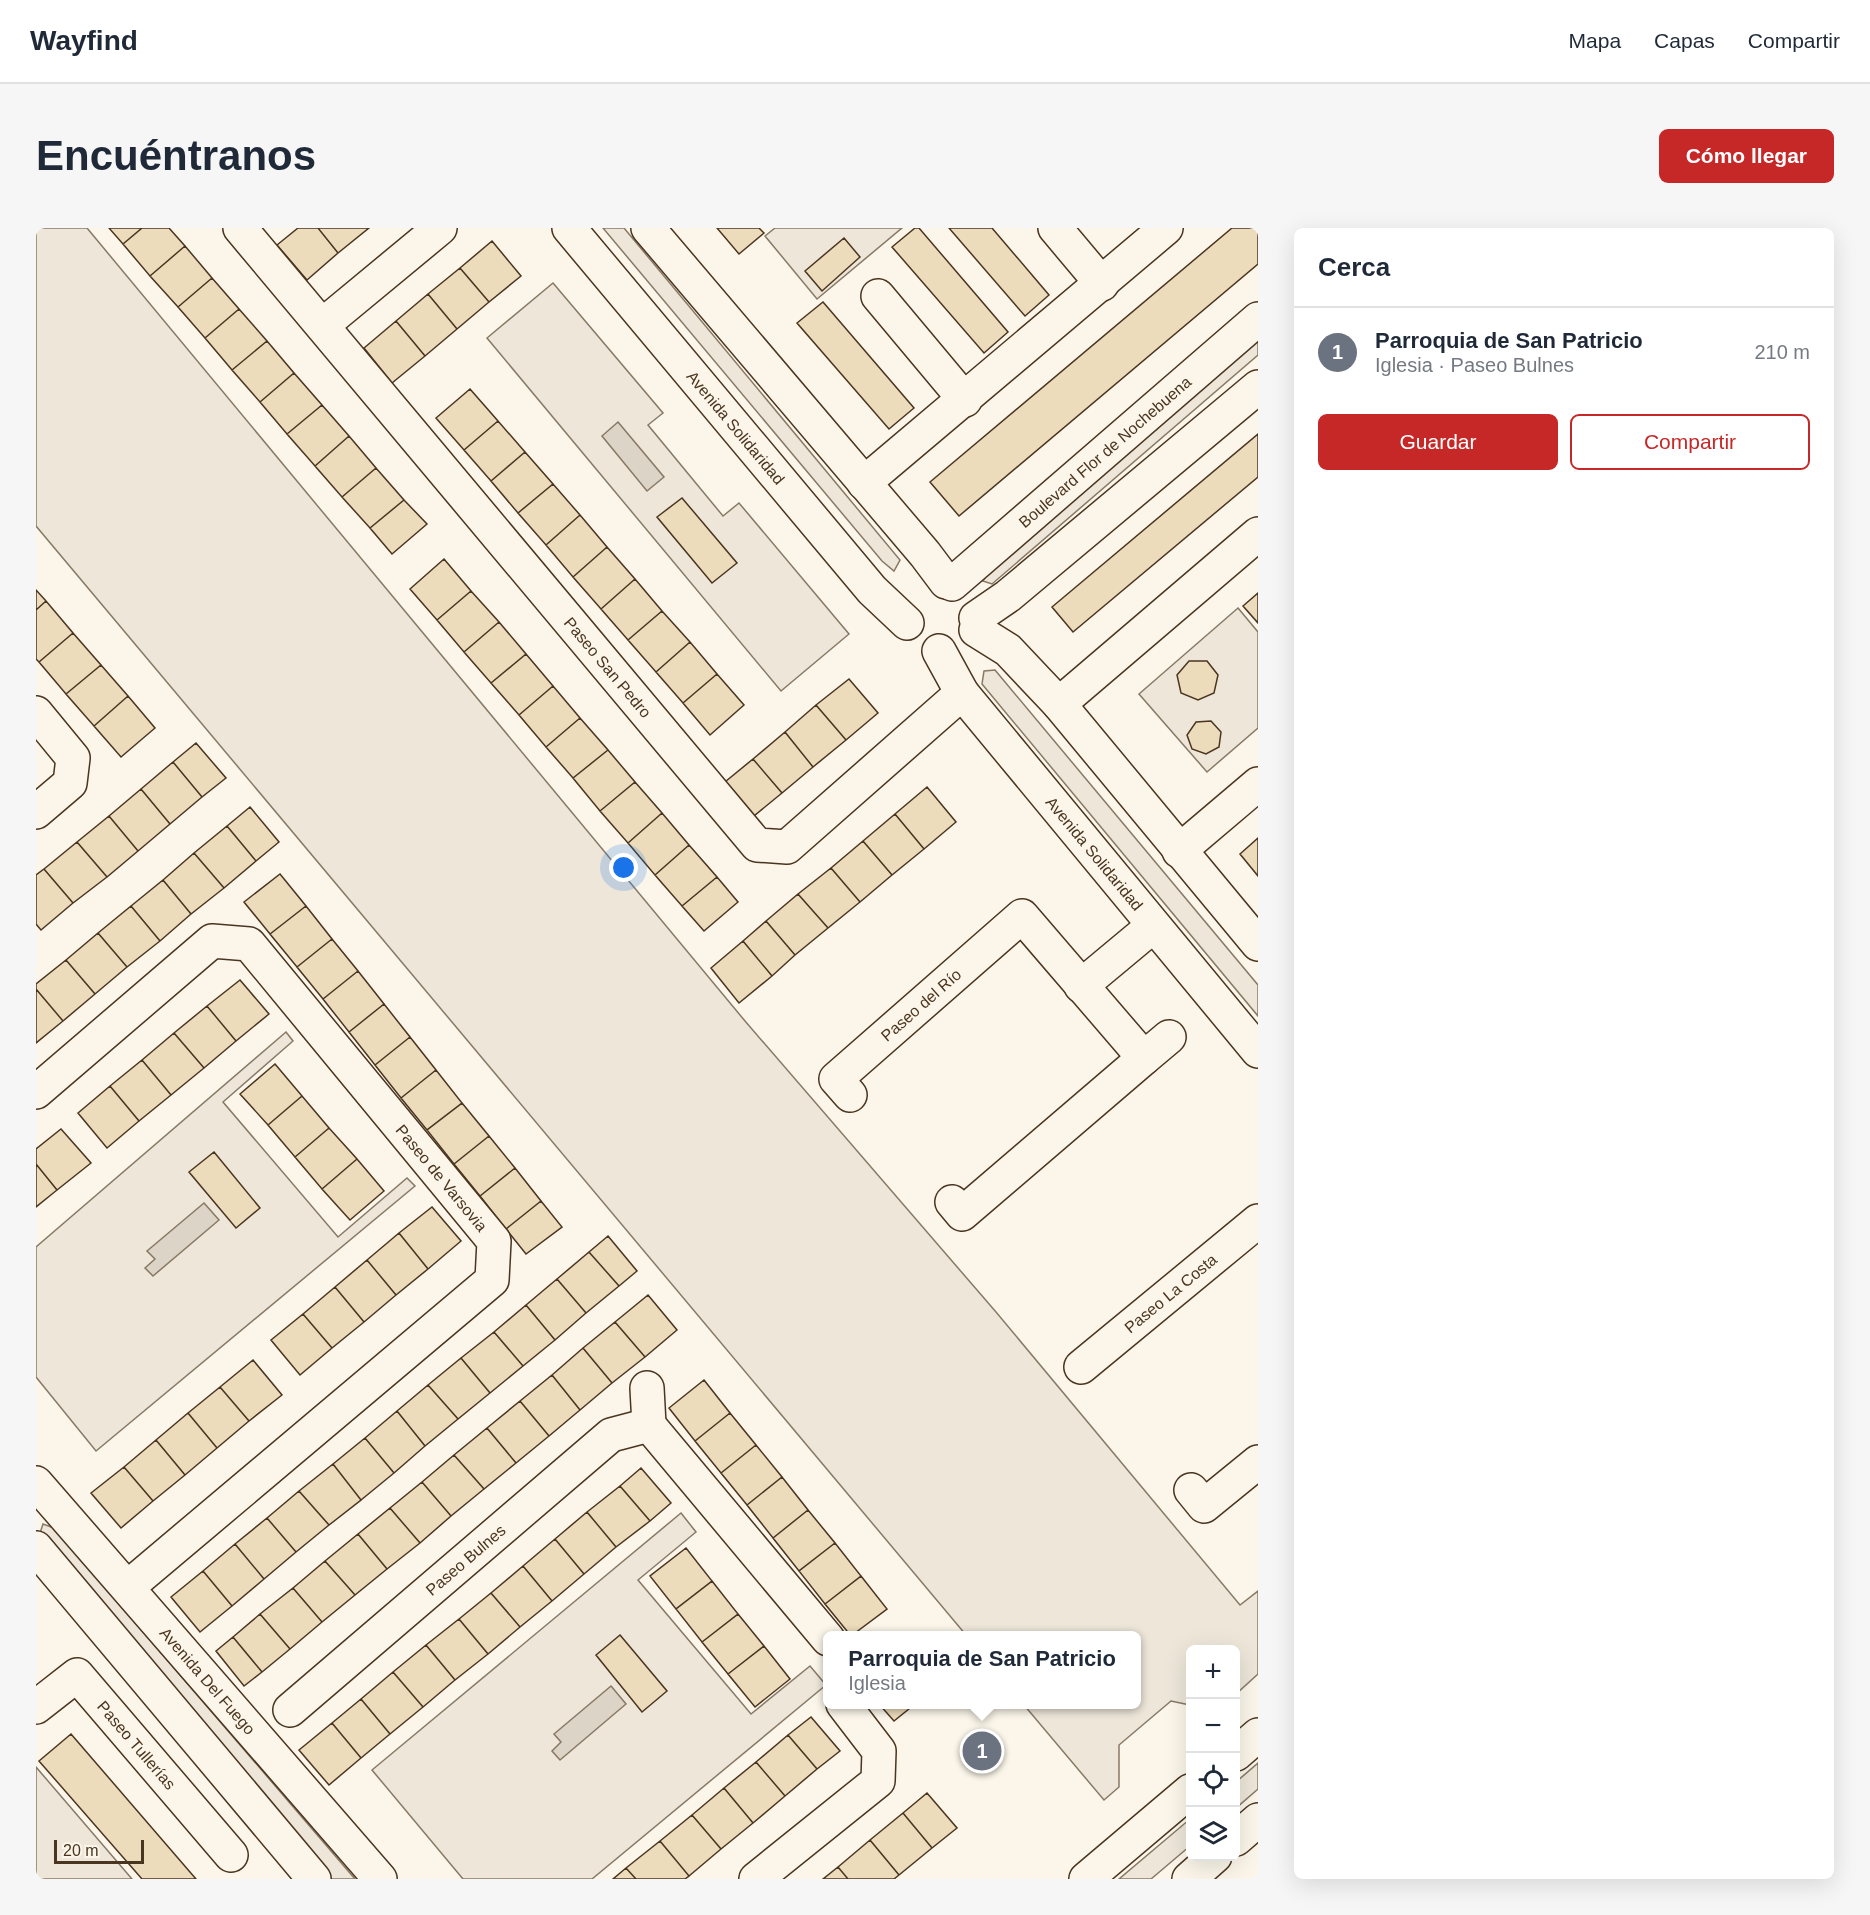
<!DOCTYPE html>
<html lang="es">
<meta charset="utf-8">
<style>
body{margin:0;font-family:Arial,sans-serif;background:#f6f6f7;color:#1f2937}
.controls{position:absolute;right:18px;bottom:18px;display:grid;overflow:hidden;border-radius:9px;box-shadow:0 6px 24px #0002}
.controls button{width:54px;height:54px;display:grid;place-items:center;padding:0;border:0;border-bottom:2px solid #e0e1e3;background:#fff;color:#1f2937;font:30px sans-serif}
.scale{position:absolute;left:18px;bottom:15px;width:90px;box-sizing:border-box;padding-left:6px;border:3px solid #4a3520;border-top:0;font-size:16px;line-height:21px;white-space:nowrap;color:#4a3520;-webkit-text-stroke:4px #fbf6e9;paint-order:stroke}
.you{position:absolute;left:588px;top:640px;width:21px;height:21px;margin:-15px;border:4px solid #fff;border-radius:50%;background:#1a73e8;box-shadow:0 0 0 9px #1a73e833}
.badge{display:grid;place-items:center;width:39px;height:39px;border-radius:50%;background:#c62828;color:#fff;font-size:20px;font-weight:700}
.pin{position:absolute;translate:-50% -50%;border:3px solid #fff;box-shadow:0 2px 6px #0006}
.popup{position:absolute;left:787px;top:1403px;width:318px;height:78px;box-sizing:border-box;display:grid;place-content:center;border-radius:9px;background:#fff;filter:drop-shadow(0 2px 4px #0005);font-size:20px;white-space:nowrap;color:#747a83}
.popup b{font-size:22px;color:#1f2937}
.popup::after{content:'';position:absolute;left:50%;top:100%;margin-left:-12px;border:12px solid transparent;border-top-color:#fff}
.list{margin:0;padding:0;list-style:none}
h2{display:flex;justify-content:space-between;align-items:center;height:78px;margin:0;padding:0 24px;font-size:26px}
h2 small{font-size:20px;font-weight:400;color:#747a83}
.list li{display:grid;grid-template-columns:39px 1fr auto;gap:18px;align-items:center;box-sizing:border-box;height:90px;padding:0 24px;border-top:2px solid #e0e1e3}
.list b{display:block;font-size:22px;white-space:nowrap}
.list p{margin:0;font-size:20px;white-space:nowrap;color:#747a83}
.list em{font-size:20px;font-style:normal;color:#747a83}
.actions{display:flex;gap:12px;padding:18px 24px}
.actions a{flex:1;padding:14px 0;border:2px solid #c62828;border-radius:9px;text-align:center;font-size:21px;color:#c62828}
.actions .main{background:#c62828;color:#fff}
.icon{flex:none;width:33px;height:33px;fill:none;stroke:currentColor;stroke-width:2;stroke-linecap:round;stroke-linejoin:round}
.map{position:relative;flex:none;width:1222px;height:1651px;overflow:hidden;border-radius:9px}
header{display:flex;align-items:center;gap:36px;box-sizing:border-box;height:84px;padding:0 30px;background:#fff;border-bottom:2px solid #e0e1e3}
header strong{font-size:28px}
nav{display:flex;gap:33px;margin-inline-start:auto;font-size:21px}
.intro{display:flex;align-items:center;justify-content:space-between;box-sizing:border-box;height:144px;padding:0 36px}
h1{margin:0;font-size:42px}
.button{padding:15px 27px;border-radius:9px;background:#c62828;color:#fff;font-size:21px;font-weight:700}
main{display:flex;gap:36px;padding:0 36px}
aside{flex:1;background:#fff;border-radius:9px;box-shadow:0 6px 24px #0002}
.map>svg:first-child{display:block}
.green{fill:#ede6d9;stroke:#887966;stroke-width:1.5}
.water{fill:#dcd4c6;stroke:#887966;stroke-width:1.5}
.building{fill:#ecdcbc;stroke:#4a3520;stroke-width:1.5}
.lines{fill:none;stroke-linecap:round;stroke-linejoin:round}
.minor-casing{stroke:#4a3520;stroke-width:36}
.major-casing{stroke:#4a3520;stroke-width:36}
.minor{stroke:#fbf6e9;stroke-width:33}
.major{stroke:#fbf6e9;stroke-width:33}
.labels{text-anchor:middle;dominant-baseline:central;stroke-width:4.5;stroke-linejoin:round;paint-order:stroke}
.street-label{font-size:16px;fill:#4a3520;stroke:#fbf6e9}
</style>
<header>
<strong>Wayfind</strong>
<nav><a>Mapa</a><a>Capas</a><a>Compartir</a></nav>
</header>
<div class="intro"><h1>Encuéntranos</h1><a class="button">Cómo llegar</a></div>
<main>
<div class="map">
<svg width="1222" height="1651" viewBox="0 0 1222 1651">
<rect width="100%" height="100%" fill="#fbf6e9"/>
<path class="green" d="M0 0H51L709 793 960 1084 1204 1377 1222 1363V1446L1200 1466V1422H1154V1477L1135 1473 1083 1517V1559L1068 1572 988 1477 1100 1476V1408L930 1407 0 298Z
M567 0H588L864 332 858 343 846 333Z
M739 0H866L781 71 729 8Z
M517 55 627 185 612 197 687 288 703 275 813 406 745 463 451 110Z
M1222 111V127L956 356 947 353 951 346Z
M1202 380 1222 404V500L1171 544 1103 466Z
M959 442 1222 757V788L946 456 948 443Z
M250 804 257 813 187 874 302 1009 371 950 379 958 60 1223 0 1149V1019Z
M645 1285 660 1304 602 1352 715 1486 774 1438 790 1457 556 1651H427L336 1542Z
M7 1296 18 1300 319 1651H294L4 1305Z
M1222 1535V1561L1200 1580V1554Z
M0 1539 96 1651H0Z
M1154 1591V1618L1115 1651H1083Z"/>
<path class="water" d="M582 194 628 249 611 263 566 208Z
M168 975 183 992 117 1048 109 1040 119 1031 111 1023Z
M575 1458 590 1476 524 1532 516 1523 525 1514 518 1506Z"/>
<path class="building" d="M73 0H106L87 16Z
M106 0H133L149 18 114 48 87 16Z
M262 0H282L302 25 271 52 241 17Z
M282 0H333L302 25Z
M681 0H723L728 5 703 26Z
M879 0H883L972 104 948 125 856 19Z
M913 0H956L1013 67 989 88Z
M1196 0H1222V36L923 288 894 254Z
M808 10 824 29 786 63 769 43Z
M456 13 485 48 453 74 424 40Z
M149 18 176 50 142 79 114 48Z
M424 40 453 74 421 101 392 66Z
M176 50 203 81 169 110 142 79Z
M392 66 421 101 389 128 360 93Z
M787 74 878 180 853 201 761 95Z
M203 81 231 113 196 142 169 110Z
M360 93 389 128 356 155 328 120Z
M231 113 258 145 224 174 196 142Z
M258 145 286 177 251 206 224 174Z
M434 161 462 193 428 222 400 190Z
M286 177 313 208 279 238 251 206Z
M462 193 489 224 455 253 428 222Z
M1222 206V249L1037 404 1016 379Z
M313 208 340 240 306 269 279 238Z
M489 224 517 256 482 285 455 253Z
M340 240 368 272 334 300 306 269Z
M517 256 544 287 510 317 482 285Z
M646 270 701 335 676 355 621 289Z
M368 272 391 296 356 326 334 300Z
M544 287 571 319 537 349 510 317Z
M571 319 599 351 565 381 537 349Z
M408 331 435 363 401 392 374 361Z
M599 351 626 383 592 412 565 381Z
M0 362 10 373 0 382Z
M435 363 463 394 428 424 401 392Z
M1222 365V395L1207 378Z
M10 373 37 405 3 434 0 431V382Z
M626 383 654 414 620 444 592 412Z
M463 394 490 426 455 455 428 424Z
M37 405 65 437 30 466 3 434Z
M654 414 681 446 647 475 620 444Z
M490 426 517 458 483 487 455 455Z
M1153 433H1171L1182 447 1178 465 1162 472 1145 465 1141 447Z
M65 437 92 468 58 498 30 466Z
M681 446 708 477 674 507 647 475Z
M813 451 842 485 810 512 780 477Z
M517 458 544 490 510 519 483 487Z
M92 468 119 500 85 529 58 498Z
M780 477 810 512 777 539 749 504Z
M544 490 572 522 537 550 510 519Z
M1175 493 1185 504 1183 519 1170 526 1156 521 1151 507 1160 494Z
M749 504 777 539 746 565 717 531Z
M160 515 190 550 166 569 137 534Z
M572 522 599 554 564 583 537 550Z
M717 531 746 565 713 592 684 558Z
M137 534 166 569 134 596 105 561Z
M599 554 626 585 592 615 564 583Z
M891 559 920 594 888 621 859 586Z
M105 561 134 596 102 623 73 588Z
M214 579 243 614 220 633 191 598Z
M626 585 653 617 619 647 592 615Z
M859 586 888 621 856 647 827 613Z
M73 588 102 623 71 649 41 614Z
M191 598 220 633 188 660 158 625Z
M1222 610V648L1204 626Z
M827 613 856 647 824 674 795 640Z
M41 614 71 649 37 675 8 641Z
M653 617 681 649 646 678 619 647Z
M158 625 188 660 155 686 127 652Z
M795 640 824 674 792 700 762 666Z
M8 641 37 675 5 702 0 696V647Z
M244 646 270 678 234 706 208 674Z
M681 649 702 674 668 703 646 678Z
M127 652 155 686 124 713 95 678Z
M762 666 792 700 759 727 730 693Z
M95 678 124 713 91 739 62 705Z
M270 678 296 711 261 739 234 706Z
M730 693 759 727 736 748 707 713Z
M62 705 91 739 59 766 30 732Z
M296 711 322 743 287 771 261 739Z
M707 713 736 748 703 775 675 740Z
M30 732 59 766 27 793 0 761V756Z
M322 743 348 776 313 804 287 771Z
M204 752 233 786 200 813 171 778Z
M0 761 27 793 0 815Z
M348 776 374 809 339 837 313 804Z
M171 778 200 813 168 840 138 805Z
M138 805 168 840 135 867 106 832Z
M374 809 400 842 365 870 339 837Z
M106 832 135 867 103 893 74 858Z
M239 836 266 868 232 897 204 866Z
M400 842 426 875 391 902 365 870Z
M74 858 103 893 71 920 42 885Z
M266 868 293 900 259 929 232 897Z
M426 875 453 908 418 936 391 902Z
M293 900 321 931 286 961 259 929Z
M25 901 55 935 21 962 0 936V921Z
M453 908 479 940 444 968 418 936Z
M178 924 224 980 200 1000 153 944Z
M321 931 348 963 314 992 286 961Z
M0 936 21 962 0 979Z
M479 940 505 973 470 1001 444 968Z
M505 973 526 999 490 1026 470 1001Z
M396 979 425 1013 392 1041 363 1005Z
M363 1005 392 1041 360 1067 331 1032Z
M572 1008 601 1043 583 1058 553 1024Z
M553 1024 583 1058 550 1085 521 1051Z
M331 1032 360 1067 328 1094 299 1059Z
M521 1051 550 1085 519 1112 490 1077Z
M299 1059 328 1094 296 1120 267 1086Z
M612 1067 641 1102 609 1129 579 1094Z
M490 1077 519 1112 487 1138 458 1104Z
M267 1086 296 1120 264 1147 235 1112Z
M579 1094 609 1129 576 1155 547 1120Z
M458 1104 487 1138 454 1165 425 1130Z
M547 1120 576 1155 544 1182 516 1147Z
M425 1130 454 1165 422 1191 392 1157Z
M217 1132 246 1167 213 1193 184 1159Z
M516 1147 544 1182 513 1208 484 1173Z
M668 1152 694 1185 659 1213 633 1180Z
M392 1157 422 1191 389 1218 361 1183Z
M184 1159 213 1193 181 1220 152 1185Z
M484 1173 513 1208 480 1235 451 1200Z
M361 1183 389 1218 358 1245 329 1210Z
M152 1185 181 1220 149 1247 120 1212Z
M694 1185 720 1217 685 1245 659 1213Z
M451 1200 480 1235 448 1261 418 1227Z
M329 1210 358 1245 325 1272 297 1236Z
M120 1212 149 1247 117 1273 88 1239Z
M720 1217 746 1249 711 1277 685 1245Z
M418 1227 448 1261 415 1288 386 1254Z
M297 1236 325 1272 293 1297 263 1263Z
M88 1239 117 1273 85 1300 55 1265Z
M605 1240 635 1275 614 1293 584 1258Z
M746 1249 772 1282 737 1310 711 1277Z
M386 1254 415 1288 384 1315 354 1280Z
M584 1258 614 1293 580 1319 551 1284Z
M263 1263 293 1297 260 1324 231 1290Z
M354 1280 384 1315 351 1341 322 1306Z
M772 1282 799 1315 763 1343 737 1310Z
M551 1284 580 1319 548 1346 519 1311Z
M231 1290 260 1324 228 1351 199 1316Z
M322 1306 351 1341 319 1367 289 1333Z
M519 1311 548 1346 516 1373 487 1338Z
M799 1315 825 1348 789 1376 763 1343Z
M199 1316 228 1351 196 1378 167 1343Z
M650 1320 676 1353 640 1381 614 1348Z
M289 1333 319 1367 286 1394 257 1360Z
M487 1338 516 1373 484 1399 455 1365Z
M167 1343 196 1378 164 1404 135 1369Z
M825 1348 851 1381 815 1408 789 1376Z
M676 1353 702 1386 666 1414 640 1381Z
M257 1360 286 1394 254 1421 224 1386Z
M455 1365 484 1399 452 1426 423 1391Z
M224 1386 254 1421 226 1444 197 1409Z
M702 1386 728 1418 692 1446 666 1414Z
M423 1391 452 1426 419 1452 390 1417Z
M584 1407 631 1463 606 1484 560 1427Z
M197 1409 226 1444 208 1458 180 1423Z
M390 1417 419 1452 387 1479 357 1444Z
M728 1418 754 1451 719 1479 692 1446Z
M357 1444 387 1479 354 1506 325 1471Z
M325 1471 354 1506 325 1530 296 1495Z
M843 1476H879L858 1493Z
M775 1489 804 1523 781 1541 752 1507Z
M296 1495 325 1530 293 1557 263 1522Z
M35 1506 160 1651H106L3 1533Z
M752 1507 781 1541 749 1568 720 1534Z
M720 1534 749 1568 717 1595 688 1560Z
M688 1560 717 1595 685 1621 656 1587Z
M891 1565 921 1600 896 1620 867 1585Z
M867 1585 896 1620 863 1647 834 1612Z
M656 1587 685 1621 653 1648 624 1613Z
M834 1612 863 1647 858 1651H812L802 1639Z
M624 1613 653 1648 649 1651H600L590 1640Z
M802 1639 812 1651H787Z
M590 1640 600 1651H577Z"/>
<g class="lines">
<g class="minor-casing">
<g id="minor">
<path id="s1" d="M204 0 721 617 751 619 926 465"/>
<path id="s2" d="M533 0 836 362 871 395"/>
<path d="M612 0 889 326 910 354"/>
<path d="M1019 0 1066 56"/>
<path d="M842 68 929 172"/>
<path d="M288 96 404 0"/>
<path d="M828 255 1130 0"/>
<path id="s3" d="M916 356 1222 91"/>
<path d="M940 390 972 368 1222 159"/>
<path d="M940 402 972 422 1023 476 1222 716"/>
<path id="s4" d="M903 423 926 465 1222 823"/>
<path d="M1023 476 1222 306"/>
<path d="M0 485 37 530 34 555 0 584"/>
<path d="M1143 623 1222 556"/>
<path d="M1045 758 1117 698"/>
<path d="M1108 830 1133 809"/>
<path id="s5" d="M0 864 176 713 213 716 458 1013 456 1052 92 1359"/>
<path id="s6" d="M814 867 800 851 986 688 1108 830 926 986 916 974"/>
<path id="s7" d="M1045 1139 1222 993"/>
<path d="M611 1160 613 1197"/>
<path id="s8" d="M0 1255 344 1651"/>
<path d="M1155 1262 1168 1278 1222 1234"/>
<path d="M0 1320 278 1651"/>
<path id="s9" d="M0 1479 41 1447 195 1627"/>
<path id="s10" d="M254 1482 575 1207 613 1197 792 1411"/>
<path d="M720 1651 842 1553 843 1523 807 1476"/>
</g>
</g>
<g class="major-casing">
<path id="major" d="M1200 1526 1222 1507
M1200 1611 1222 1592
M1050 1651 1154 1563
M1153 1651 1179 1628"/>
</g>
<use href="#minor" class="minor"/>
<use href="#major" class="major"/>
</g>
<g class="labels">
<g class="street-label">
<text stroke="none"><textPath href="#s2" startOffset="260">Avenida Solidaridad</textPath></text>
<text stroke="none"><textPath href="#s3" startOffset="202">Boulevard Flor de Nochebuena</textPath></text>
<text stroke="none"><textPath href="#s1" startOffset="573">Paseo San Pedro</textPath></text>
<text stroke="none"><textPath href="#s4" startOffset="256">Avenida Solidaridad</textPath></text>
<text stroke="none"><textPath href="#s6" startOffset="134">Paseo del Río</textPath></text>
<text stroke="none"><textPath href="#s5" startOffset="572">Paseo de Varsovia</textPath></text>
<text stroke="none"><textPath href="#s7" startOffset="116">Paseo La Costa</textPath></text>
<text stroke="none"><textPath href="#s10" startOffset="231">Paseo Bulnes</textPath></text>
<text stroke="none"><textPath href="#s8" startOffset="262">Avenida Del Fuego</textPath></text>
<text stroke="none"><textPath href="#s9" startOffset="144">Paseo Tullerías</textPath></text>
</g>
</g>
</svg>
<div class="controls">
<button>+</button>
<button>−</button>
<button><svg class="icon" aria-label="locate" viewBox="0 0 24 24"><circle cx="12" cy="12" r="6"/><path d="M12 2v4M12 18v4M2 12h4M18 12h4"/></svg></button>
<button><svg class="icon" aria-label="layers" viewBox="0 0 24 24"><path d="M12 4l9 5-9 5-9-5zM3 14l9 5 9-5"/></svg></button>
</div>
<div class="scale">20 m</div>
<div class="you"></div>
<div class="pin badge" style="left:946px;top:1523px;background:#6b7280">1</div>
<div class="popup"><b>Parroquia de San Patricio</b>Iglesia</div>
</div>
<aside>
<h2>Cerca<small></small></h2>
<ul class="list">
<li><span class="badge" style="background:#6b7280">1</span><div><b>Parroquia de San Patricio</b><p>Iglesia · Paseo Bulnes</p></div><em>210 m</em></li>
</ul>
<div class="actions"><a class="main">Guardar</a><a>Compartir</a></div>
</aside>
</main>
